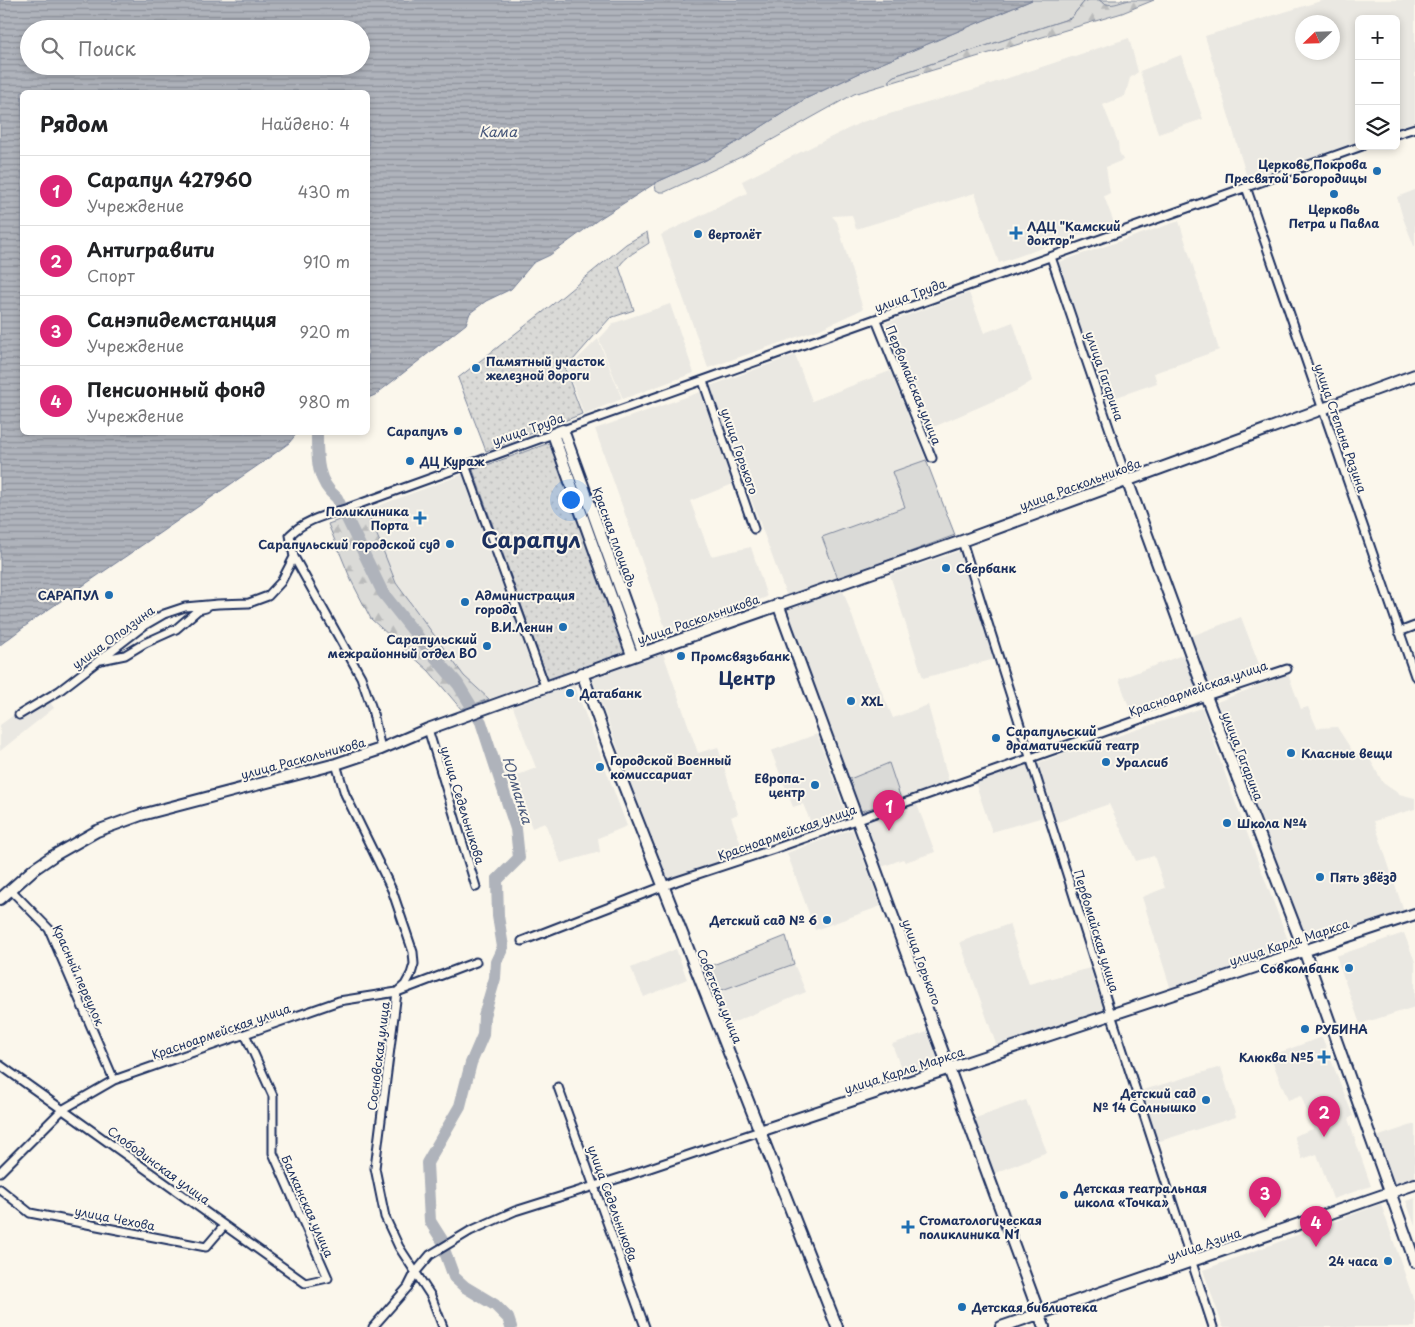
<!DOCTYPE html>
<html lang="ru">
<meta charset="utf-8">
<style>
body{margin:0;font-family:"Playpen Sans",sans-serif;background:#f6f6f6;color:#202124}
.controls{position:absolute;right:15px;top:15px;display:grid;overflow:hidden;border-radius:8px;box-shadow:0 2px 8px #0003}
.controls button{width:45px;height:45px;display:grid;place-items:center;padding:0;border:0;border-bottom:1px solid #e0e0e0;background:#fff;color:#202124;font:25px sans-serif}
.compass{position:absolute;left:1295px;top:15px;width:45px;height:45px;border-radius:50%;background:#fff;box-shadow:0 2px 8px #0003;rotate:247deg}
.you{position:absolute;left:570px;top:499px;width:18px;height:18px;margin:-12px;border:4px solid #fff;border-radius:50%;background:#1a73e8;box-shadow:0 0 0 8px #1a73e833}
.badge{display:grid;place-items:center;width:32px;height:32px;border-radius:50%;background:#db2777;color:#fff;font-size:16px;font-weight:700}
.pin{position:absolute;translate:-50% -41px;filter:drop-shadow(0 1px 2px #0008)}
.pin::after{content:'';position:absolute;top:26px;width:18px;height:15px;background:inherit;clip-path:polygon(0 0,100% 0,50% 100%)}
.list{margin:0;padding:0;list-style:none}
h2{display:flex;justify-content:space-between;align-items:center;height:65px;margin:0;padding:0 20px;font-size:21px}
h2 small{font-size:16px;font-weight:400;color:#757577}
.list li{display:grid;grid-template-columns:32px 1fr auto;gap:15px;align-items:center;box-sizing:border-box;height:70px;padding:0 20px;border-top:1px solid #e0e0e0}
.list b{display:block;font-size:19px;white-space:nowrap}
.list p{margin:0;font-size:16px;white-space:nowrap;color:#757577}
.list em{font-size:16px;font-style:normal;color:#757577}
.icon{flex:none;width:28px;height:28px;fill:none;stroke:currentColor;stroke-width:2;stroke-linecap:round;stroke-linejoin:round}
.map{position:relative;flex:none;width:1415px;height:1327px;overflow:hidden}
.search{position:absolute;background:#fff;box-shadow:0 2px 8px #0003;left:20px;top:20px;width:350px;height:55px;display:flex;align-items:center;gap:12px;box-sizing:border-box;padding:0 18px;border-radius:28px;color:#757577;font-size:19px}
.panel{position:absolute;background:#fff;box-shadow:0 2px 8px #0003;left:20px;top:90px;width:350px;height:345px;border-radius:8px}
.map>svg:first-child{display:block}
.built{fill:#eae8e2;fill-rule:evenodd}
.grass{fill:#dadad7;stroke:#7a849a}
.forest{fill:url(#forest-firs);stroke:#7a849a}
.park{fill:url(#park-dots);stroke:#7a849a}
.water{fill:url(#water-rules);stroke:#747e96;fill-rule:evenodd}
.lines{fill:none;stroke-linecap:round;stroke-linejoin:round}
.river{stroke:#afb3bb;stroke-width:12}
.street-casing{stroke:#1b2f5e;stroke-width:11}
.secondary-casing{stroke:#1b2f5e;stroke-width:14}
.street{stroke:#fbf7ec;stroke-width:7}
.secondary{stroke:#fbf7ec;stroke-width:10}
.poi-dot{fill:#1f6fb2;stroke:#fbf7ec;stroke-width:2}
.labels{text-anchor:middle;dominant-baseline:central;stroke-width:4;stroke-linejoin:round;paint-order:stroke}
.poi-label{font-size:12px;font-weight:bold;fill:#1b2f5e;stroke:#fbf7ec;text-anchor:start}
.street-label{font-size:12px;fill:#1b2f5e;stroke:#fbf7ec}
.water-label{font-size:14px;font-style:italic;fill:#47577a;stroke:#fbf7ec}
.district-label{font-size:18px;font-weight:bold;fill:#1b2f5e;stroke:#fbf7ec}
.town-label{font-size:22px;font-weight:bold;fill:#1b2f5e;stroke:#fbf7ec}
</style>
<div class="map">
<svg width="1415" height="1327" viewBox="0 0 1415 1327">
<defs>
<pattern id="forest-firs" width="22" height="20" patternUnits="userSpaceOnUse" patternTransform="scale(1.25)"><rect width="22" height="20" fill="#dadad7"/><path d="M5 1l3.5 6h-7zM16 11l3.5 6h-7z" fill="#babbbb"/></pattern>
<pattern id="park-dots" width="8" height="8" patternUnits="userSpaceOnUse" patternTransform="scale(1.25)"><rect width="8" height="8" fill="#dadad7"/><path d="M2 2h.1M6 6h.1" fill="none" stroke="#babbbb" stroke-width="1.8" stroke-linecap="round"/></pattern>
<pattern id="water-rules" width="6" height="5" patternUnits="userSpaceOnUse" patternTransform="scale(1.25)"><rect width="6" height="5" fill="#afb3bb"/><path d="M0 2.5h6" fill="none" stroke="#8e929b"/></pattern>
</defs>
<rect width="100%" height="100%" fill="#fbf7ec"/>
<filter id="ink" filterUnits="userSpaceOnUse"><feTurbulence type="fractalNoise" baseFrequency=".02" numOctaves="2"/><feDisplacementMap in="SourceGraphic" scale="10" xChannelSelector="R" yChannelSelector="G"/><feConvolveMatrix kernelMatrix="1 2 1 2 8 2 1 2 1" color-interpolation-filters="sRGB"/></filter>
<g filter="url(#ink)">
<path class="built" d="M1324 0H1415V121L1396 128V19H1359V141L1248 181 1205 36ZM1332 22V52H1302V22Z
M1129 38 1138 72 1130 78 1125 96 1103 105 1118 142 1119 152 1123 160 1106 167 1110 193 1104 196 1114 223 999 263 975 193 856 229 852 215 832 216 837 222 863 309 820 329 708 368 661 235 747 193 742 181 862 122 978 88Z
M1181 55 1203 119 1158 134 1140 71Z
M1415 190V246H1414L1403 218 1397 197Z
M1179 221 1219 350 1154 373 1157 383 1105 401 1056 263Z
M969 293 984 333 1013 322 1032 381 1016 391 929 429 886 323Z
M670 304 694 373 623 399 599 339 614 323Z
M598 339 622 399 584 414 567 369Z
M795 355 812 401 890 371 926 460 892 472 905 507 823 537 838 579 787 597 710 386Z
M703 391 733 484 690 501 711 556 751 547 767 597 667 633 595 429Z
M464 474 537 682 489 699 464 676 396 583 367 510Z
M959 551 995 659 923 678 890 575Z
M842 588 867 657 893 718 928 705 949 782 901 799 888 764 845 781 810 677 784 608Z
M1241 617 1262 672 1208 691 1189 637Z
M663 653 698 753 718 747 738 814 731 817 745 855 667 882 592 678Z
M1185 654 1200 693 1132 716 1119 679Z
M1288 674 1301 709 1308 707 1317 728 1337 727 1353 752 1371 761 1383 783 1399 794 1415 798V809L1374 821 1404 912 1307 944 1217 702Z
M574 684 627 826 598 838 600 852 561 863 545 823 532 828 513 777 536 768 513 707Z
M44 693 54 708 0 751V725Z
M1202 708 1230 788 1291 948 1171 990 1142 897 1165 888 1154 856 1136 861 1109 804 1055 823 1037 763Z
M817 734 847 817 814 830 803 804 793 807 771 751Z
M1027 765 1043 817 992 832 975 782Z
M916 802 935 852 905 862 903 859 879 868 863 823Z
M852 829 881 906 815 930 787 853Z
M1009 924 1029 984 1090 968 1104 1011 997 1047 960 942Z
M1404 933 1415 962V1007L1360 1024 1336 956Z
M676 949 687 979 644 997 631 968Z
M794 964 806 992 725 1026 711 994Z
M927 1032 941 1068 905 1079 892 1044Z
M1322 1037 1353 1116 1348 1119 1371 1186 1333 1199 1317 1154 1302 1159 1294 1136 1313 1129 1301 1095 1288 1100 1270 1056Z
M1221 1067 1236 1117 1157 1142 1140 1091Z
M1026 1100 1047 1152 993 1174 973 1119Z
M1415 1124V1179L1394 1186 1376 1137Z
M1415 1198V1226L1406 1201Z
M1381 1204 1415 1304V1327H1223L1203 1270Z"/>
<path class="grass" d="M1032 0H1089L1084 2 1071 18 894 76 890 79V83L854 94 743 156 665 192H660L656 190 655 185 657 182 706 160 747 136 805 99 866 70Z
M1099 0H1129C1119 5 1108 8 1099 0Z
M926 460 955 535 838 579 822 537 905 507 892 472Z
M889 763 901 799 858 812 845 781Z
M786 936 794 964 711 994 703 969Z"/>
<path class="forest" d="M1089 0H1099C1110 9 1118 2 1130 0 1137 0 1147 0 1154 0L1122 13 890 83V79L894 76 1071 18 1084 2Z
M367 510 396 583 464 676 489 699 461 709 429 671 371 619 351 580 328 524Z"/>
<path class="park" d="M647 232 649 243C639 250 625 256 619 267L634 310 610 318 565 369 582 414 486 451 458 378 547 309 626 244Z
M552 442 627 652 548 680 473 470Z"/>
<path class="water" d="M0 0H1032L866 70 805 99 747 136 706 160 657 182 599 219 550 255 533 263 511 289 486 301 470 313 466 324 375 395 368 398V92H22V432L297 433 289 443 263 462 36 618 0 645ZM29 29H361V66H29Z"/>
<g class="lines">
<path class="river" d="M317 432C317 458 316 481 337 498L383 593 418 637 458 684 481 722 516 829 519 858 497 880 498 916 503 947 496 962 495 978 484 1016 483 1035 471 1063 460 1106 427 1163 430 1221 442 1240
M445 1252 454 1277 465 1287 495 1305 508 1318 511 1327"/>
<g class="street-casing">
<path id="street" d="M1396 134 1415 128
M1246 187 1415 676
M1051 257 1127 480
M876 320 932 458
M703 381 754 529
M563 430 1362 146
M465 465 545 686
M962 541 1111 1014 1213 1327
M1399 632 1415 626
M101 660 125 655 145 643 176 629 198 610 206 608
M19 715 59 691 145 625 164 614 185 607 218 604 249 603 268 596 281 582 294 557
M428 729 476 887
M381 749 372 709 361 677 294 557 290 535C306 519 327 515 348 508L553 434
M336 764 345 794 392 890 413 952 414 964 411 974 405 985 397 992 375 1168 385 1217 399 1247 431 1296 443 1327
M10 889 49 929 114 1080
M522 941 677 881 774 849 1200 698 1287 669
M0 1065 305 1283 328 1278 273 1153V1096L245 1034
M558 1087 645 1327
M0 1172 62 1110 114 1080 339 1001 397 992 476 962
M0 1189 30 1213 206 1247 224 1226
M373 1327 408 1287 415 1273 430 1255 470 1231 515 1211 626 1176 760 1131"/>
</g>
<g class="secondary-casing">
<path id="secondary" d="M1127 480 1206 696 1304 950 1415 1262
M778 604 1044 1327
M632 655 553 434 563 430 643 652
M582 673 607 743 837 1327
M0 899 34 869 53 856 97 831 141 815 336 764 381 749 428 729 511 699 962 541 1415 375
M760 1131 1415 914
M1001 1327 1415 1184"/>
</g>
<use href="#street" class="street"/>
<use href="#secondary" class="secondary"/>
</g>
</g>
<g class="poi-dot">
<circle cx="1377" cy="171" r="5"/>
<circle cx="1334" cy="194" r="5"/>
<path d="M1013.5 225.5h5v5h5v5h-5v5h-5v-5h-5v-5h5z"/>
<circle cx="698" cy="234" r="5"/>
<circle cx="476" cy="368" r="5"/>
<circle cx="458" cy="431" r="5"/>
<circle cx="410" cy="461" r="5"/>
<path d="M417.5 510.5h5v5h5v5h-5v5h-5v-5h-5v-5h5z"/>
<circle cx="450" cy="544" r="5"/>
<circle cx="946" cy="568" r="5"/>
<circle cx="109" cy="595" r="5"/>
<circle cx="465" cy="602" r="5"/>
<circle cx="563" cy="627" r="5"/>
<circle cx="487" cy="646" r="5"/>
<circle cx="681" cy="656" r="5"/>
<circle cx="570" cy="693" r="5"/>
<circle cx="851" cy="701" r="5"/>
<circle cx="996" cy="738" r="5"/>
<circle cx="1291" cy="753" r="5"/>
<circle cx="1106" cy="762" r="5"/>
<circle cx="600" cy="767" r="5"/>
<circle cx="815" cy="785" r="5"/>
<circle cx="1227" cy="823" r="5"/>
<circle cx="1320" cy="877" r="5"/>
<circle cx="827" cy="920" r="5"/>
<circle cx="1349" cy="968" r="5"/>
<circle cx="1305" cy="1029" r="5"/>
<path d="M1321.5 1049.5h5v5h5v5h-5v5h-5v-5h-5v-5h5z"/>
<circle cx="1206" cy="1100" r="5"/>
<circle cx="1064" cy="1195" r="5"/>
<path d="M905.5 1219.5h5v5h5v5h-5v5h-5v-5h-5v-5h5z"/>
<circle cx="1388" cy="1261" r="5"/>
<circle cx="962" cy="1307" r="5"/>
</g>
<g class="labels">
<g class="poi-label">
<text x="1367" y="164" text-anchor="end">Церковь Покрова<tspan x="1367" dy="14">Пресвятой Богородицы</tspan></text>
<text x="1334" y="209" text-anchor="middle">Церковь<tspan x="1334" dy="14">Петра и Павла</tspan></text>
<text x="1027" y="226">ЛДЦ "Камский<tspan x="1027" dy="14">доктор"</tspan></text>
<text x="708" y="234">вертолёт</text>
<text x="486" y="361">Памятный участок<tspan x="486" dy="14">железной дороги</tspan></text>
<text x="448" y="431" text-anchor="end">Сарапулъ</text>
<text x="420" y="461">ДЦ Кураж</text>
<text x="409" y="511" text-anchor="end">Поликлиника<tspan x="409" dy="14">Порта</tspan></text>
<text x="440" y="544" text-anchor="end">Сарапульский городской суд</text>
<text x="956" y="568">Сбербанк</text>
<text x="99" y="595" text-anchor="end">САРАПУЛ</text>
<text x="475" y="595">Администрация<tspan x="475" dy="14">города</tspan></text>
<text x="553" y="627" text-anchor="end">В.И.Ленин</text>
<text x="477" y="639" text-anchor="end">Сарапульский<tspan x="477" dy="14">межрайонный отдел ВО</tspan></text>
<text x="691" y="656">Промсвязьбанк</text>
<text x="580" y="693">Датабанк</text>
<text x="861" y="701">XXL</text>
<text x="1006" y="731">Сарапульский<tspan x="1006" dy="14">драматический театр</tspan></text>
<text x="1301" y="753">Класные вещи</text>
<text x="610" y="760">Городской Военный<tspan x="610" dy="14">комиссариат</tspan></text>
<text x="1116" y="762">Уралсиб</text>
<text x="805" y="778" text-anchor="end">Европа-<tspan x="805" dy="14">центр</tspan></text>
<text x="1237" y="823">Школа №4</text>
<text x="1330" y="877">Пять звёзд</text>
<text x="817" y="920" text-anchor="end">Детский сад № 6</text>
<text x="1339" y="968" text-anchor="end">Совкомбанк</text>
<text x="1315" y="1029">РУБИНА</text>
<text x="1314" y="1057" text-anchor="end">Клюква №5</text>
<text x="1196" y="1093" text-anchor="end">Детский сад<tspan x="1196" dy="14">№ 14 Солнышко</tspan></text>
<text x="1074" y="1188">Детская театральная<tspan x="1074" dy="14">школа «Точка»</tspan></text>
<text x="919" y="1220">Стоматологическая<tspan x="919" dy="14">поликлиника N1</tspan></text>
<text x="1378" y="1261" text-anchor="end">24 часа</text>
<text x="972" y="1307">Детская библиотека</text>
</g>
<g class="street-label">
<text transform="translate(910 295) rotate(-20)">улица Труда</text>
<text transform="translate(1105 376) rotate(71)">улица Гагарина</text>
<text transform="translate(914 385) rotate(68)">Первомайская улица</text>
<text transform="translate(1341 428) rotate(71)">улица Степана Разина</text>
<text transform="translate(528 429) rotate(-19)">улица Труда</text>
<text transform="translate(740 451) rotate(71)">улица Горького</text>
<text transform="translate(1080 484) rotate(-20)">улица Раскольникова</text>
<text transform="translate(615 537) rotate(70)">Красная площадь</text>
<text transform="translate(698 619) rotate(-19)">улица Раскольникова</text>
<text transform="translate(113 637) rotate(-36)">улица Оползина</text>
<text transform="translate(1198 688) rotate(-19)">Красноармейская улица</text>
<text transform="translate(1243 756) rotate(69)">улица Гагарина</text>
<text transform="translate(303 758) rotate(-15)">улица Раскольникова</text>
<text transform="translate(463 805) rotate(73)">улица Седельникова</text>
<text transform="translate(787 832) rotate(-19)">Красноармейская улица</text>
<text transform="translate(1097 931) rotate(73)">Первомайская улица</text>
<text transform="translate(1289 942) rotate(-18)">улица Карла Маркса</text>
<text transform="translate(922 962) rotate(70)">улица Горького</text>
<text transform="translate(79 975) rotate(66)">Красный переулок</text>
<text transform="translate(720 996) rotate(68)">Советская улица</text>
<text transform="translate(221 1031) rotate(-19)">Красноармейская улица</text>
<text transform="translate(378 1056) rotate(-83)">Сосновская улица</text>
<text transform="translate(904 1070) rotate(-18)">улица Карла Маркса</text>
<text transform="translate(159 1165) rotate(36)">Слободинская улица</text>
<text transform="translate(613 1203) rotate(70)">улица Седельникова</text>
<text transform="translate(308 1206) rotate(66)">Балканская улица</text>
<text transform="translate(115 1218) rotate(11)">улица Чехова</text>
<text transform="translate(1204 1244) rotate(-19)">улица Азина</text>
</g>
<g class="water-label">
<text x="498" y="131">Кама</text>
<text transform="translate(518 790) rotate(73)">Юрманка</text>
</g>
<g class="district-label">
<text x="747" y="677">Центр</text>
</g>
<g class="town-label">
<text x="531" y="538">Сарапул</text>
</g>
</g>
</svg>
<div class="controls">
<button>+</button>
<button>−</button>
<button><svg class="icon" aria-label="layers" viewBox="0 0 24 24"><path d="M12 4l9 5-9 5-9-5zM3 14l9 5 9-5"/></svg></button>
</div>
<svg class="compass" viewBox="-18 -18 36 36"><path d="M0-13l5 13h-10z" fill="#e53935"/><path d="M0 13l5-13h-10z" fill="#757577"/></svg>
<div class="you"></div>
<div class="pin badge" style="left:889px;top:831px">1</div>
<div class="pin badge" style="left:1324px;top:1137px">2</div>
<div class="pin badge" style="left:1265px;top:1218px">3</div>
<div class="pin badge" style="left:1316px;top:1247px">4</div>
<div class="search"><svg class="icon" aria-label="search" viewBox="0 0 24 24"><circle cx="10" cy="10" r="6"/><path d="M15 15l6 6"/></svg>Поиск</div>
<section class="panel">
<h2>Рядом<small>Найдено: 4</small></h2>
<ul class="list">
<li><span class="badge">1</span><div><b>Сарапул 427960</b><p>Учреждение</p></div><em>430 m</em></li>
<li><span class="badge">2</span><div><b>Антигравити</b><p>Спорт</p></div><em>910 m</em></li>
<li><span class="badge">3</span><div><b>Санэпидемстанция</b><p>Учреждение</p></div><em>920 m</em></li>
<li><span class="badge">4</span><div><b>Пенсионный фонд</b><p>Учреждение</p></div><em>980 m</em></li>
</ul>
</section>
</div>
